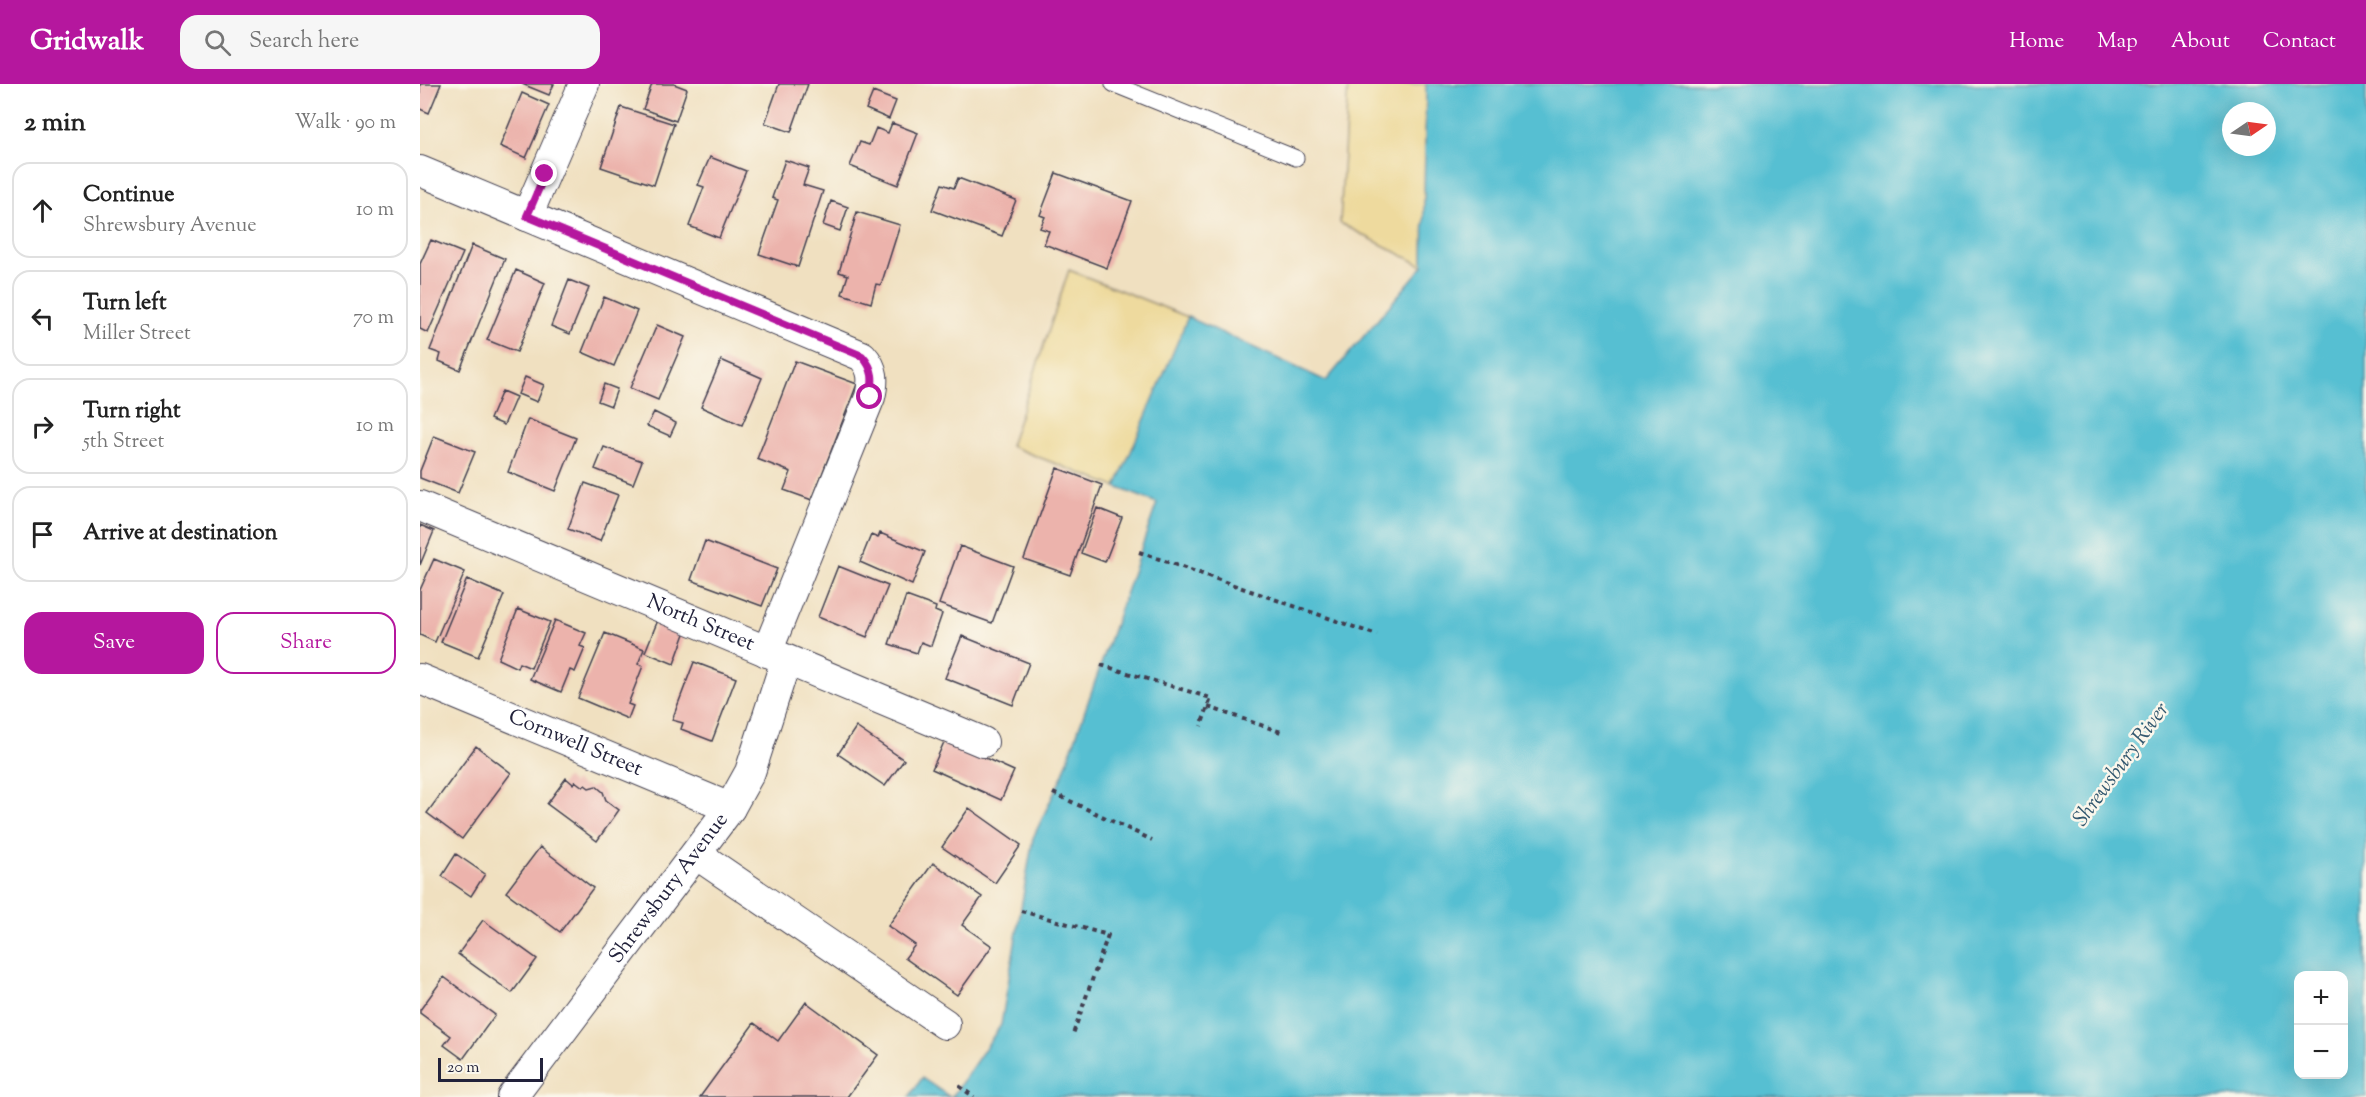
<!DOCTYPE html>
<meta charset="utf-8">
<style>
body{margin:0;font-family:"Sorts Mill Goudy",serif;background:#f6f6f6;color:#222}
.controls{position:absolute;right:18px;bottom:18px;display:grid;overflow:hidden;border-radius:12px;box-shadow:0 6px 24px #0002}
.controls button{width:54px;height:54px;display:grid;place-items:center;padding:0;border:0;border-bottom:2px solid #e0e0e0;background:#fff;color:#222;font:30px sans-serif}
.compass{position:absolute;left:1802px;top:18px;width:54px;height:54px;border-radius:50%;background:#fff;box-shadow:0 6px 24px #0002;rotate:77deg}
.scale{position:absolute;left:18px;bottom:15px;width:105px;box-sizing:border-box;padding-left:6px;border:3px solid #22223b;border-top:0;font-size:16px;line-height:21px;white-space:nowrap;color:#22223b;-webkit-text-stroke:4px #fbf7ec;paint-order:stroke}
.stop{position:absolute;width:18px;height:18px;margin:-14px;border:4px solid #b5179e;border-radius:50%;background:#fff}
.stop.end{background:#b5179e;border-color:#fff;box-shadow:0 2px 6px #0008}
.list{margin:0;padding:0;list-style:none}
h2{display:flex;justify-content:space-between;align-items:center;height:78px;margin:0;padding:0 24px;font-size:26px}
h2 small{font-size:20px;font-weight:400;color:#767676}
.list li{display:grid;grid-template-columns:39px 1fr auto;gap:18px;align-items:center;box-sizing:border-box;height:96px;margin:0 12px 12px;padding:0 12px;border:2px solid #e0e0e0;border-radius:18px}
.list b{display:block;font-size:22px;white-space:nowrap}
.list p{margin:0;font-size:20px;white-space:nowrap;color:#767676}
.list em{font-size:20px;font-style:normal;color:#767676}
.actions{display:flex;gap:12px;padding:18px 24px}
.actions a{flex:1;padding:14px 0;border:2px solid #b5179e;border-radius:18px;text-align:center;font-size:21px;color:#b5179e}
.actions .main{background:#b5179e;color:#fff}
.icon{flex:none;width:33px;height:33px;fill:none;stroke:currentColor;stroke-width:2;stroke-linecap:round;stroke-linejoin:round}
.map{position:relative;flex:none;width:1946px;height:1013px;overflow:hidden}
header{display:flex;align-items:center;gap:36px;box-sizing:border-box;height:84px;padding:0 30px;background:#b5179e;color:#fff}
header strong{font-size:28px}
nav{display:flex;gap:33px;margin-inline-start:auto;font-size:21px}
.search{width:420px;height:54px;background:#f6f6f6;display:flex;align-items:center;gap:15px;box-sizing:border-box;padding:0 21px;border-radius:18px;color:#767676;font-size:22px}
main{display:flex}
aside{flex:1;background:#fff}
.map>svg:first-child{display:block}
.sand{fill:#eeda9e;stroke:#887e6c;stroke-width:1.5}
.water{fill:#56bfd2;stroke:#3c7086;stroke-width:1.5;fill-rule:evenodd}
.building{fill:#ecb3ac}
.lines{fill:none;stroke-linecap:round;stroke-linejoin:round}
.service-casing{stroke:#413e4f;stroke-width:17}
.minor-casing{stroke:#413e4f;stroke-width:32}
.path{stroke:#413e4f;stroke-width:4;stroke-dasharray:4.5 4.5;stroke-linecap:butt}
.service{stroke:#fff;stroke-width:15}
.minor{stroke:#fff;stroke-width:30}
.route{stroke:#b5179e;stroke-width:8}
.labels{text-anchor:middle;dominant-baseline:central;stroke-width:5;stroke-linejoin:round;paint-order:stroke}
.street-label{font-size:21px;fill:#22223b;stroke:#fbf7ec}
.water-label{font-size:22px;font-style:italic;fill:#345970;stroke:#fbf7ec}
</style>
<header>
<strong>Gridwalk</strong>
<div class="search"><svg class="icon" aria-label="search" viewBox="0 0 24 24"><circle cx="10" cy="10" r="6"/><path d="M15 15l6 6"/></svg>Search here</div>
<nav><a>Home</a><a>Map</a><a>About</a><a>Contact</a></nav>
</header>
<main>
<aside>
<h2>2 min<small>Walk · 90 m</small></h2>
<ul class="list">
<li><svg class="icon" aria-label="ahead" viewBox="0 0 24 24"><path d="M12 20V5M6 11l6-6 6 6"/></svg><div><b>Continue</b><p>Shrewsbury Avenue</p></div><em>10 m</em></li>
<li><svg class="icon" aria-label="left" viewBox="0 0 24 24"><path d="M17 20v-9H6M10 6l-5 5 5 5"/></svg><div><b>Turn left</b><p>Miller Street</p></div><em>70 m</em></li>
<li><svg class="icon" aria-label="right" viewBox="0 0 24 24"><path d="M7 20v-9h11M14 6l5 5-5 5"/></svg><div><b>Turn right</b><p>5th Street</p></div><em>10 m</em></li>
<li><svg class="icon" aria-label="arrive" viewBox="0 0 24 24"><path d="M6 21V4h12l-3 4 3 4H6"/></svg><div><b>Arrive at destination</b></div></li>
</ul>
<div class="actions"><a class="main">Save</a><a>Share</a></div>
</aside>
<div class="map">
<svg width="1946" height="1013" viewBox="0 0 1946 1013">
<rect width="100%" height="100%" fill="#fbf7ec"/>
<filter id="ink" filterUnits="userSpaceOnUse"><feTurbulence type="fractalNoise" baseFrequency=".0167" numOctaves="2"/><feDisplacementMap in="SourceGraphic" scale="12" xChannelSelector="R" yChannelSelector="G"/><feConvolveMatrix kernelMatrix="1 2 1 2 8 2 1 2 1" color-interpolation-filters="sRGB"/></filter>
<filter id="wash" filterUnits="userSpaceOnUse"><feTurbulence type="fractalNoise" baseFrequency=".008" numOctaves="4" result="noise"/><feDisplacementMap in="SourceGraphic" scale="24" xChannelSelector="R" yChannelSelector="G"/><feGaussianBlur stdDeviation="1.35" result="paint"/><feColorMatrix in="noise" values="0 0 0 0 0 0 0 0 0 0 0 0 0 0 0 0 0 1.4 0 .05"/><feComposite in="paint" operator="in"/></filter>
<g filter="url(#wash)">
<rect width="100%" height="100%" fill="#f0e0c0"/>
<path class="sand" d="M928 0H1006L1003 182 920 139Z
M649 186 768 233 696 403 590 362Z"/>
<path class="water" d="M1006 0H1946V1013H532L581 941 613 754 643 690 737 419 696 403 768 233 906 297 1003 182ZM1811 27H1847V63H1811ZM1878 892H1924V990H1878Z
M502 994 530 1013H489Z"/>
<g id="blocks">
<path class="building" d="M0 0H21L9 29 0 25Z
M102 0H134L129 11Z
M232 0H254L267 5 256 37 223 25Z
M359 0H388L371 48 345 39Z
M453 8 476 17 469 35 446 25Z
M102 9 129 21 106 74 80 62Z
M201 23 254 40 234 101 181 83Z
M472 39 498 49 478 101 430 82 440 58 449 61 456 44 468 49Z
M290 73 326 87 299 154 269 142 284 103 278 101Z
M365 76 389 84 383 101 403 107 378 183 339 170 358 116 352 114Z
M636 89 712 117 687 184 624 160 629 147 620 144 625 133 620 131Z
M538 94 596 116 582 152 512 126 522 100 534 104Z
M411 117 428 123 420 147 403 141Z
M437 128 480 141 461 201 456 200 451 219 422 210 428 191 419 188Z
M11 156 43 169 8 249 0 245V180Z
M52 161 85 175 40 286 19 277 21 270 10 266Z
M96 186 125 199 97 268 67 256Z
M149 196 169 204 150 250 131 242Z
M184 213 217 227 194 282 162 268Z
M237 241 265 253 238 316 210 304Z
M301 276 342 294 322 341 281 323Z
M375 277 437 300 392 416 364 406 371 388 337 375Z
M105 293 124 301 117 318 98 310Z
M184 300 197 305 191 322 178 317Z
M82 307 96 313 84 341 70 335Z
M234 328 256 339 250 352 227 342Z
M108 335 156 354 135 407 88 388Z
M14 352 55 368 38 409 0 394V387Z
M184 363 222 377 213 400 175 385Z
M637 384 682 401 650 491 604 475Z
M165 399 198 411 180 457 148 445Z
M677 424 702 434 685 478 661 469Z
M0 441 14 447 0 481Z
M460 449 505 468 492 501 440 478 451 451 458 454Z
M285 457 357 485 342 522 271 496Z
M540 462 593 482 572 539 519 520Z
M14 475 45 488 15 558 0 551V506Z
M418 482 468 502 447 553 398 533Z
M47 495 84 511 58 573 21 558Z
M486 512 516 523 515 527 522 530 511 562 501 558 497 569 469 560Z
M98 525 130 538 111 584 99 579 97 584 78 575Z
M135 536 166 549 160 562 165 564 155 588 150 586 141 608 110 595Z
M238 536 266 547 254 580 225 568Z
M185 549 224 565 218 580 223 582 208 620 213 622 208 635 158 614Z
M542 552 609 579 593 621 525 594Z
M274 578 316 594 292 657 261 645 263 639 252 636Z
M436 643 484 676 465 702 418 670Z
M525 656 594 687 581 716 512 685Z
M56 662 91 689 42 755 7 729Z
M146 694 153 700 155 697 163 703 165 701 169 704 176 702 183 708 186 716 199 726 177 757 127 720Z
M549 724 601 761 575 799 522 763Z
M120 763 173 804 140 848 86 808Z
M36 770 65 790 51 812 22 792Z
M513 779 562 813 542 841 572 862 537 911 485 874 495 861 468 842Z
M63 836 117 875 92 909 38 870Z
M24 893 75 931 43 975 24 961 31 952 0 929V926Z
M386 918 458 971 427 1013H280L334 939 358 957Z"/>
</g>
</g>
<g filter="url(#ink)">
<use href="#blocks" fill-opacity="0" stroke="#413e4f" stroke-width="1.5"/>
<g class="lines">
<g class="service-casing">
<path id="service" d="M693 0 876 74"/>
</g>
<g class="minor-casing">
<g id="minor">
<path d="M0 87 442 272C454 285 454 296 450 313L347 568"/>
<path d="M107 132 164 0"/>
<path id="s1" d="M0 422 563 658"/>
<path id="s2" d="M0 595 310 724"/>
<path d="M276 770 525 940"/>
<path id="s3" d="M92 1013 310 724 330 688 366 576"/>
</g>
</g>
<path class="path" d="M719 468 957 551
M681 581 791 614 781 642
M788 623 864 649
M633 709 732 756
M601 827 688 851 653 950
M539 1002 554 1013"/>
<use href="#service" class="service"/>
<use href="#minor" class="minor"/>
</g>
</g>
<g class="lines" filter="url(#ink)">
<path class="route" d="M125 90 107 132 442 272C454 285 454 296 450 313"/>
</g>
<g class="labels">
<g class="street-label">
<text stroke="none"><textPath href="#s1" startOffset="304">North Street</textPath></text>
<text stroke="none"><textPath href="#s2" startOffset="168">Cornwell Street</textPath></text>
<text stroke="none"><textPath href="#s3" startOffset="261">Shrewsbury Avenue</textPath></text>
</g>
<g class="water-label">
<text transform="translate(1702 681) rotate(-54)">Shrewsbury River</text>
</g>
</g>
</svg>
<div class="controls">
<button>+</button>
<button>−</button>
</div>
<svg class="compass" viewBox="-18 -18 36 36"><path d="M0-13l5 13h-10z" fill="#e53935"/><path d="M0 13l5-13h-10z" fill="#767676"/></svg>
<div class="scale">20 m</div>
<div class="stop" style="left:450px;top:313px"></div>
<div class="stop end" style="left:125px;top:90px"></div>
</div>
</main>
